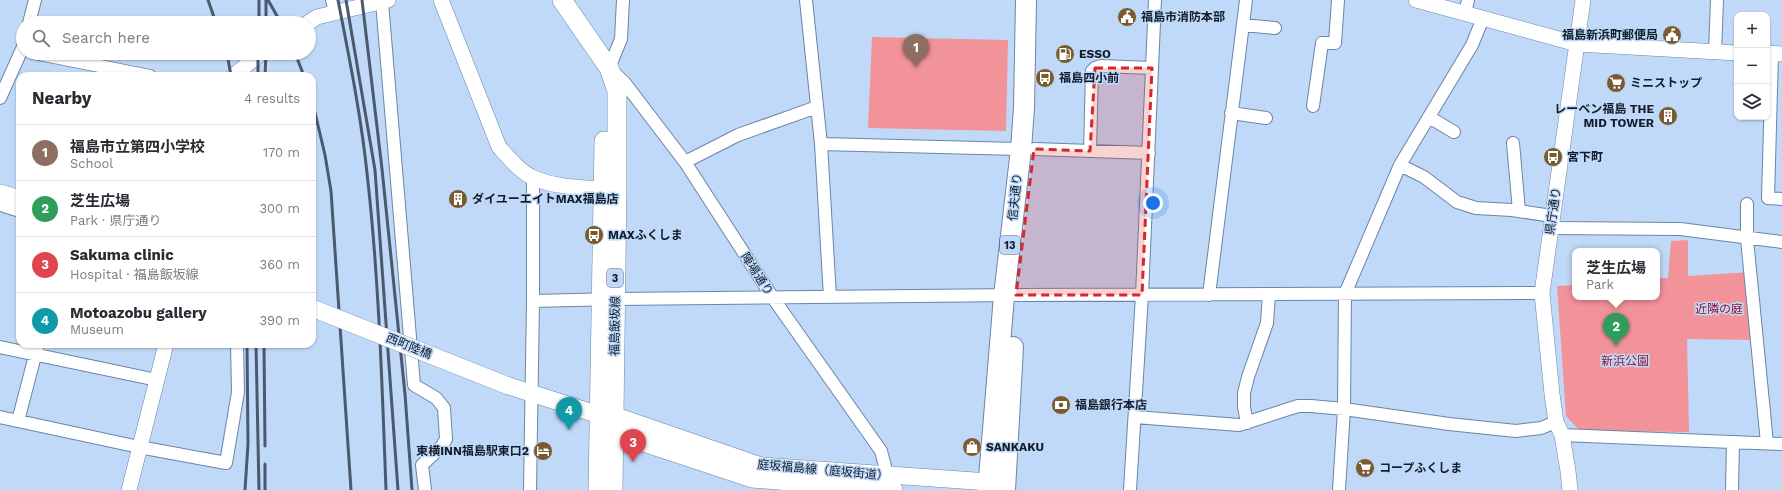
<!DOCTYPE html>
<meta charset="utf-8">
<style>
body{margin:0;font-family:"Work Sans","Noto Sans JP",sans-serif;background:#f7f7f7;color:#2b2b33}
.controls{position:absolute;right:12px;top:12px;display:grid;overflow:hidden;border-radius:8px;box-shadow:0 1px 3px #0004}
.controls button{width:36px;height:36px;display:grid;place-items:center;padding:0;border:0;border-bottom:1px solid #e1e1e2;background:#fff;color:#2b2b33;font:20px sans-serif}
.you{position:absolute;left:1153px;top:203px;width:14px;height:14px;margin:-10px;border:3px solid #fff;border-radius:50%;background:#1a73e8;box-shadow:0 0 0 6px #1a73e833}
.badge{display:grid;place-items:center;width:26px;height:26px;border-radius:50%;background:#0f766e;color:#fff;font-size:13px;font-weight:700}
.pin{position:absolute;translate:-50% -33px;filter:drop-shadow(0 1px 2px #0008)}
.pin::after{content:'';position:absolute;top:21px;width:14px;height:12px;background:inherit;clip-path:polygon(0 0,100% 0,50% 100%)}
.popup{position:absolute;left:1572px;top:248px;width:88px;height:52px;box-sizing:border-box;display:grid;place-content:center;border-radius:8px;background:#fff;filter:drop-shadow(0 1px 3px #0005);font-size:13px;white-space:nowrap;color:#7c7c81}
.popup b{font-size:15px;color:#2b2b33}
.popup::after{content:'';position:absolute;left:50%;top:100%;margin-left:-8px;border:8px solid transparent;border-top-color:#fff}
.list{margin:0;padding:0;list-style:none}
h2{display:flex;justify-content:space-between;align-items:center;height:52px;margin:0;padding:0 16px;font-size:17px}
h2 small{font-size:13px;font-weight:400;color:#7c7c81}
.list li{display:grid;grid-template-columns:26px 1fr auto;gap:12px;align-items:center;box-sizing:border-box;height:56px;padding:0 16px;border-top:1px solid #e1e1e2}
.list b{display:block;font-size:15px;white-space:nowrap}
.list p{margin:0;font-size:13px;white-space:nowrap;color:#7c7c81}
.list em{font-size:13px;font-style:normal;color:#7c7c81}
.icon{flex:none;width:22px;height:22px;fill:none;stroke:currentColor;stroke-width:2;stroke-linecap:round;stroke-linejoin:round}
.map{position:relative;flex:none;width:1782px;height:490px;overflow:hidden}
.search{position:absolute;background:#fff;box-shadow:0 1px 3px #0004;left:16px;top:16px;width:300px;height:44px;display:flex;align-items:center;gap:10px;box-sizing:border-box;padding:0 14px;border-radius:22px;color:#7c7c81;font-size:15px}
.panel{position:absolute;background:#fff;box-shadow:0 1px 3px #0004;left:16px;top:72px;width:300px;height:276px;border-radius:12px}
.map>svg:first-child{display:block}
.green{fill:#f2939a}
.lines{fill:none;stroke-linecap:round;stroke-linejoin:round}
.minor-casing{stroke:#6a85a8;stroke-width:14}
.tertiary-casing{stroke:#6a85a8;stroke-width:16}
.secondary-casing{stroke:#6a85a8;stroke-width:18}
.primary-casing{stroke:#6a85a8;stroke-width:20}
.trunk-casing{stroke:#6a85a8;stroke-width:22}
.minor{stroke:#fff;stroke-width:12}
.tertiary{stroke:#fff;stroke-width:15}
.secondary{stroke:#fff;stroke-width:17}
.primary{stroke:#fff;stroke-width:19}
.trunk{stroke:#fff;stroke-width:20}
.rail{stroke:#4a596d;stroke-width:3}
.secondary-bridge-casing{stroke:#6a85a8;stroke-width:18;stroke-linecap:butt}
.secondary-bridge{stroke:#fff;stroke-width:17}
.marked{fill:#d62828;fill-opacity:0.2;stroke:#d62828;stroke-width:3;stroke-dasharray:8 5;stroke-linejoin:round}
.labels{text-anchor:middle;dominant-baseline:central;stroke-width:3;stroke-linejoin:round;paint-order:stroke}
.shield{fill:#c1d9f8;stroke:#465568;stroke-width:1}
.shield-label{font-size:11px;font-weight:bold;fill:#121d2b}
.poi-label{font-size:12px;font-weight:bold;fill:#121d2b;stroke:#c1d9f8;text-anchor:start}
.street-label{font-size:12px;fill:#121d2b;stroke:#c1d9f8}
.park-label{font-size:12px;fill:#911633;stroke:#c1d9f8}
</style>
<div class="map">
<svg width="1782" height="490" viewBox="0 0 1782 490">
<rect width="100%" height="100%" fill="#c1d9f8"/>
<path class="green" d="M872 37 1008 40 1006 131 868 128Z
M1688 240V276L1751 272 1757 340 1687 339 1689 432 1580 431 1566 416 1557 286 1575 285V297H1657V278H1668L1671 241Z"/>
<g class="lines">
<g class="minor-casing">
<path id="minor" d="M332 0 335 12
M623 0 621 39 609 68 624 82 685 162 773 298 881 451 885 466 886 482
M806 0 821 144 830 297
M382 2 414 385 436 398 444 408 446 439 442 446 422 465 425 490
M1465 13 1468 0
M29 23 35 0
M1243 25 1275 28
M1715 52 1717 0
M34 53 150 76
M1772 54 1768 198 1782 199
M0 98 23 47
M1313 106 1322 43H1335L1338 0
M1231 113 1266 118
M1429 117 1454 132
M1513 143 1519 211
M821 144 1021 149
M1034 149 1149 153
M1090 151 1092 71 1095 68 1101 66 1152 68
M685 162 738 135 817 107
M1400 165 1424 177 1457 202 1476 208 1512 210 1552 216
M1747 204V239L1767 443
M4 206 20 211
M1551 228 1680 229 1782 242
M1209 295 1246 0
M533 301 615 299 1016 295 1542 293
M0 347 157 380
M0 417 139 447 226 463 238 392 237 344
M1135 417 1239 425 1298 406H1311L1344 409 1449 424 1516 431 1541 428 1556 422
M18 421 38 344
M1247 423 1244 407V393L1248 377 1267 323 1269 294
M1562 435 1782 444
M530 490 533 301V178
M1130 490 1142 295 1155 0
M1339 490 1344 409 1345 294 1400 165 1472 45 1483 18
M1732 490 1733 442"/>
</g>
<g class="tertiary-casing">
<path id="tertiary" d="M441 0 499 147C509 158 520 172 534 178 559 189 587 187 614 190
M1416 0 1577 44 1737 53
M308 23 317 17 388 0
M1767 53 1782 54
M233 76 261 53
M129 490 166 344
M1570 490 1568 471 1562 435 1556 422 1552 394 1542 293 1583 0"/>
</g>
<g class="secondary-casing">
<path id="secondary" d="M0 193 20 199
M506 385 599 415H613L761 466 989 482 1001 488
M605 423 613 433 752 479 894 490"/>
</g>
<g class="primary-casing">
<path id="primary" d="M562 0 609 68 617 91V190L613 490
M598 490 604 141"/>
</g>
<g class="trunk-casing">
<path id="trunk" d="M988 490 1004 296 1021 149 1024 108 1026 0
M1005 490 1013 347"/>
</g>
<use href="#minor" class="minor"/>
<use href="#tertiary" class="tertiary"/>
<use href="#secondary" class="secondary"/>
<use href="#primary" class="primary"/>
<use href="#trunk" class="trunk"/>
<path class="rail" d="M208 0 216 23
M268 0 281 23
M338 0C349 57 361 115 367 173 379 278 382 384 386 490
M346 0 375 170 398 490
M362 0 382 169 405 394 412 490
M259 23V0
M266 23V0
M227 53 231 76
M295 53 304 76
M258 76V53
M265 76 266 53
M312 100 325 155 331 191 351 490
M256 344 259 490
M264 344 265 446
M245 490 248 444 247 344
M265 490V464"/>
<g class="secondary-bridge-casing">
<path id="secondary-bridge" d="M312 308 506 385"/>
</g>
<use href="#secondary-bridge" class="secondary-bridge"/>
</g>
<path class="marked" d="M1095 68H1152L1142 295H1016L1034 149 1090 151Z"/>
<defs>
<g id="civic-disc" transform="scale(1)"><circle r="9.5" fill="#795b2f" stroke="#c1d9f8"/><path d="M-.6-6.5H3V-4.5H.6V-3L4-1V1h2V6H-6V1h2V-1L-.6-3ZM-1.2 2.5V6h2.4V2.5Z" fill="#fff"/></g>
<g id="fuel-disc" transform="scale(1)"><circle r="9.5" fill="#795b2f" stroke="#c1d9f8"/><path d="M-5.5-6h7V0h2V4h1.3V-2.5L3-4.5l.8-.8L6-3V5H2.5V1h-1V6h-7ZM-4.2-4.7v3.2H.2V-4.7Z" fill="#fff"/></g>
<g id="bus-disc" transform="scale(1)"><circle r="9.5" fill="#795b2f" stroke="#c1d9f8"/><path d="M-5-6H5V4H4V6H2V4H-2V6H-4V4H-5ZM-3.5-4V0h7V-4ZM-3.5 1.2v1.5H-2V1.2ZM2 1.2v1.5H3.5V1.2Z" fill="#fff"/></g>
<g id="supermarket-disc" transform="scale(1)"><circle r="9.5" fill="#795b2f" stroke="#c1d9f8"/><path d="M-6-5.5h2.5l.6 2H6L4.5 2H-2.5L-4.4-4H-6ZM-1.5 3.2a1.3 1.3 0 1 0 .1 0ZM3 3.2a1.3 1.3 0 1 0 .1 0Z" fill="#fff"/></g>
<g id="building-disc" transform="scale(1)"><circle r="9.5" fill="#795b2f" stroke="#c1d9f8"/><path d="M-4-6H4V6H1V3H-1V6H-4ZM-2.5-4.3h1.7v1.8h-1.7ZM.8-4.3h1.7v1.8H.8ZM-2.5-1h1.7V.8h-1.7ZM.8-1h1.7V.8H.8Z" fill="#fff"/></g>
<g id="bank-disc" transform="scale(1)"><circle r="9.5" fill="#795b2f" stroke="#c1d9f8"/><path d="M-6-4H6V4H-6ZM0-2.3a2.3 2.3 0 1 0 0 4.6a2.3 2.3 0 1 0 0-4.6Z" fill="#fff"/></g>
<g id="shop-disc" transform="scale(1)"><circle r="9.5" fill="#795b2f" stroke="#c1d9f8"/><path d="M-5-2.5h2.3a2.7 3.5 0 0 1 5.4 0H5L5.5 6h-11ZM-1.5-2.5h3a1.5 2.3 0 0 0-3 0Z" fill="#fff"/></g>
<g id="hotel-disc" transform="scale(1)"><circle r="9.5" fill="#795b2f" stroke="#c1d9f8"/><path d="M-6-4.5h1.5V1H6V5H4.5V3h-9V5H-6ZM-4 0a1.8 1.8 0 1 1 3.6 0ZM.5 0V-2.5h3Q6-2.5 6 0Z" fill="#fff"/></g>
</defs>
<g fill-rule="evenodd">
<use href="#civic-disc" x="1127" y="17"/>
<use href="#civic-disc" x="1672" y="35"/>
<use href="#fuel-disc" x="1065" y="54"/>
<use href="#bus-disc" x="1045" y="78"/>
<use href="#supermarket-disc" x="1616" y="83"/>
<use href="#building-disc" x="1668" y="116"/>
<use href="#bus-disc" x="1553" y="157"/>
<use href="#building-disc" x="458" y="199"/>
<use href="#bus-disc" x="594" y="235"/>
<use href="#bank-disc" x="1061" y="405"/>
<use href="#shop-disc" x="972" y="447"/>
<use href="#hotel-disc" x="543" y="451"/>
<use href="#supermarket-disc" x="1365" y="468"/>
</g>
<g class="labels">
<g class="shield">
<rect x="1000" y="236" width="20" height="18" rx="3"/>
<rect x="607" y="269" width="16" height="18" rx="3"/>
</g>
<g class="shield-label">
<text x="1010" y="245">13</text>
<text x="615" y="278">3</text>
</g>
<g class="poi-label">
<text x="1141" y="17">福島市消防本部</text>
<text x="1658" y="35" text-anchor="end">福島新浜町郵便局</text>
<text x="1079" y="54">ESSO</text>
<text x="1059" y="78">福島四小前</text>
<text x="1630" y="83">ミニストップ</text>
<text x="1654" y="109" text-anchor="end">レーベン福島 THE<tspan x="1654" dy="14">MID TOWER</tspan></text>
<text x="1567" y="157">宮下町</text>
<text x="472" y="199">ダイユーエイトMAX福島店</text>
<text x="608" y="235">MAXふくしま</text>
<text x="1075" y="405">福島銀行本店</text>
<text x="986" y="447">SANKAKU</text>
<text x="529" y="451" text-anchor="end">東横INN福島駅東口2</text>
<text x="1379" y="468">コープふくしま</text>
</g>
<g class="street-label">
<text transform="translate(1015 197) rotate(-84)">信夫通り</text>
<text transform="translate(1553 211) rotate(-82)">県庁通り</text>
<text transform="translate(757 274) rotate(57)">陣場通り</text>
<text transform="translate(615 326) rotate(-89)">福島飯坂線</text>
<text transform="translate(409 346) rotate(22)">西町陸橋</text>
<text transform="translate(823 470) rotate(5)">庭坂福島線（庭坂街道）</text>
</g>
<g class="park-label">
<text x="1719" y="309">近隣の庭</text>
<text x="1625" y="361">新浜公園</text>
</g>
</g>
</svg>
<div class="controls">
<button>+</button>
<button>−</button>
<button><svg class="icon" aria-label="layers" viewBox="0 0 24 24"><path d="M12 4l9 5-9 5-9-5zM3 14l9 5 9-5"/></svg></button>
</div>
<div class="you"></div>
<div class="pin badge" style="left:916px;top:67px;background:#8d6e63">1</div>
<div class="pin badge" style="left:1616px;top:346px;background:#2e9e5b">2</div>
<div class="popup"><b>芝生広場</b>Park</div>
<div class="pin badge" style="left:633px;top:462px;background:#e0444e">3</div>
<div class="pin badge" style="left:569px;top:430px;background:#0f9aa8">4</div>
<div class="search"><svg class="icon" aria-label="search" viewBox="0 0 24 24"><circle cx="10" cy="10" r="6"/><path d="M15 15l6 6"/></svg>Search here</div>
<section class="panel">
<h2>Nearby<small>4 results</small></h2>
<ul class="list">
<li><span class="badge" style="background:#8d6e63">1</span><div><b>福島市立第四小学校</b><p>School</p></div><em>170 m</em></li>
<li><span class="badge" style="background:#2e9e5b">2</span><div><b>芝生広場</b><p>Park · 県庁通り</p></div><em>300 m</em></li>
<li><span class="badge" style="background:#e0444e">3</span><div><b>Sakuma clinic</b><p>Hospital · 福島飯坂線</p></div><em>360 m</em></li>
<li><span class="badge" style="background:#0f9aa8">4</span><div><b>Motoazobu gallery</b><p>Museum</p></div><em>390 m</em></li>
</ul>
</section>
</div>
